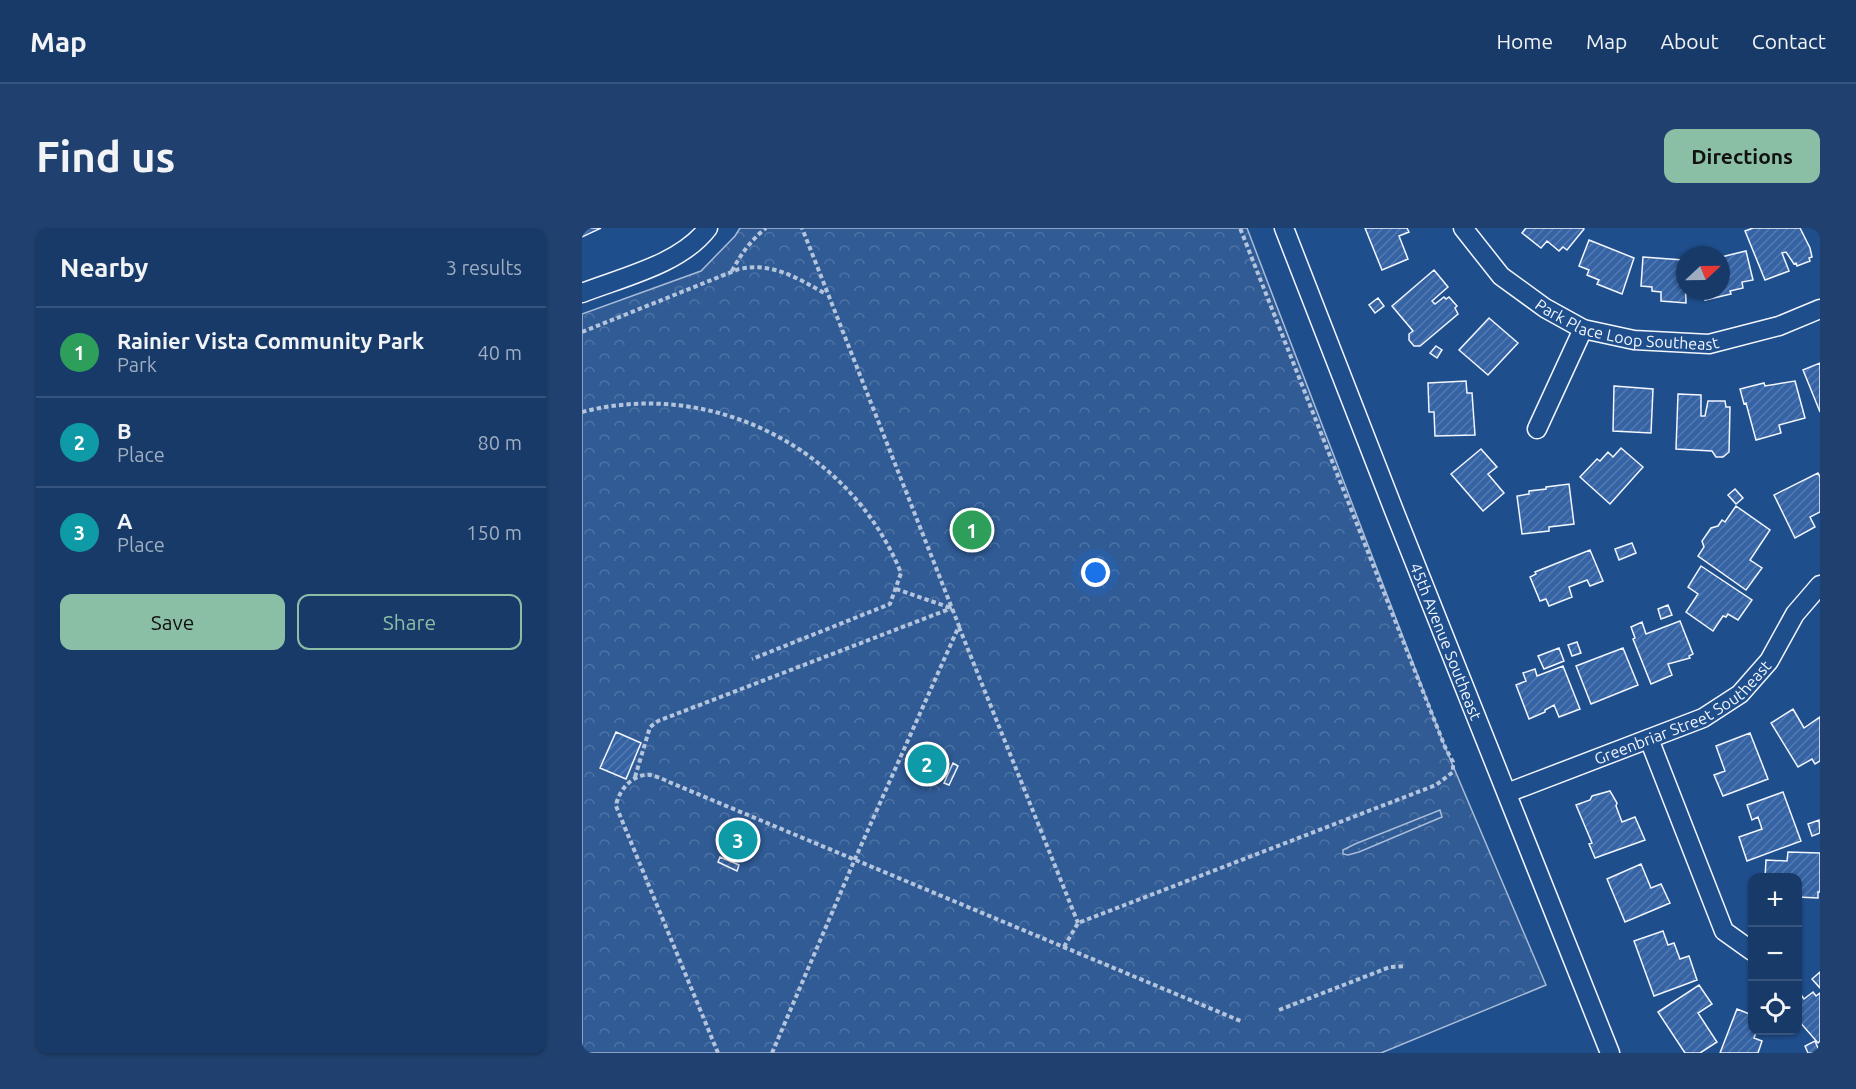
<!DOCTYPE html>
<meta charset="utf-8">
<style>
body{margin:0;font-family:Ubuntu,sans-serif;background:#20416f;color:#f1f3f6}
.controls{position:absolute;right:18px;bottom:18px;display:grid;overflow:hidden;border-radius:12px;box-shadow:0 2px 4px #0004}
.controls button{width:54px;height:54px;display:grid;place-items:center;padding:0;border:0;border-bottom:2px solid #36547d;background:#173a69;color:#f1f3f6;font:30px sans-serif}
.compass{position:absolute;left:1094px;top:18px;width:54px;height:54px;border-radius:50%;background:#173a69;box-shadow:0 2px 4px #0004;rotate:68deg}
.you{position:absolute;left:514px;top:345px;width:21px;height:21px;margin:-15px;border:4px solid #fff;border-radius:50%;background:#1a73e8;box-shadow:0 0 0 9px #1a73e833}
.badge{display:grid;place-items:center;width:39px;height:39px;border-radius:50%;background:#8abfa5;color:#fff;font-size:20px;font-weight:700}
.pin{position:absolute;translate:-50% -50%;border:3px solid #fff;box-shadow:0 2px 6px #0006}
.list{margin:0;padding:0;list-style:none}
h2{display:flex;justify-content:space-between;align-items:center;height:78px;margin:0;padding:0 24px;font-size:26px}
h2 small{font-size:20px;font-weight:400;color:#9eadc0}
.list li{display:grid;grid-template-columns:39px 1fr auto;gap:18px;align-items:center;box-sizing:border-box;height:90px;padding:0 24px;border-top:2px solid #36547d}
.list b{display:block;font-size:22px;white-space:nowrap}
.list p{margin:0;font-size:20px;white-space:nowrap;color:#9eadc0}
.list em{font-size:20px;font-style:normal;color:#9eadc0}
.actions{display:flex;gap:12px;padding:18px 24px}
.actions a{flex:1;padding:14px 0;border:2px solid #8abfa5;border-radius:12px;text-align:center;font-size:21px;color:#8abfa5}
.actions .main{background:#8abfa5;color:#111}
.icon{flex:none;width:33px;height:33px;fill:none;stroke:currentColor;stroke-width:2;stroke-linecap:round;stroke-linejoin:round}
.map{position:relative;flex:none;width:1238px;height:825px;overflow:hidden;border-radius:12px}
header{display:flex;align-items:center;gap:36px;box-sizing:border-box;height:84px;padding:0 30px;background:#173a69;border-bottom:2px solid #36547d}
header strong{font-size:28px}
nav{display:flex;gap:33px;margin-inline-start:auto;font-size:21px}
.intro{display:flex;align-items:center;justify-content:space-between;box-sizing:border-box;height:144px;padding:0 36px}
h1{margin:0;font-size:42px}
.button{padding:15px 27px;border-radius:12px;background:#8abfa5;color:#111;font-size:21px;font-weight:700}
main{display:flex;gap:36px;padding:0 36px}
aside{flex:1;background:#173a69;border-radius:12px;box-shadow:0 2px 4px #0004}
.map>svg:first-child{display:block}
.park{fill:url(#park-crowns);stroke:#a8bbd7;stroke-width:1.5}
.garden{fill:url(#garden-dots);stroke:#a8bbd7;stroke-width:1.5}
.building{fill:url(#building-hatch);stroke:#f2f6ff;stroke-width:1.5}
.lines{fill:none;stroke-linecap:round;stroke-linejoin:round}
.street-casing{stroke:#f2f6ff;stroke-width:21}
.path{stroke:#b3c4dc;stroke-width:4;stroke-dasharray:4.5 3;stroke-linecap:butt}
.street{stroke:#1f4e8c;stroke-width:18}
.labels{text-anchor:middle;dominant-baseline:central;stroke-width:4.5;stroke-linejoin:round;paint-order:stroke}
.street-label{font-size:16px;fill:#f2f6ff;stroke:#1f4e8c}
</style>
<header>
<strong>Map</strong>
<nav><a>Home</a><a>Map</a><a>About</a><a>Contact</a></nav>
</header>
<div class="intro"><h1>Find us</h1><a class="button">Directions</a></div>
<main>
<aside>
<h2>Nearby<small>3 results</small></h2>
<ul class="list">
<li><span class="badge" style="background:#2e9e5b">1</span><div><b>Rainier Vista Community Park</b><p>Park</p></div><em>40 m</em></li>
<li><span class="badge" style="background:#0f9aa8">2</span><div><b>B</b><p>Place</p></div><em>80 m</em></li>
<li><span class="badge" style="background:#0f9aa8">3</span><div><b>A</b><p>Place</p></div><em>150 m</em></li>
</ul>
<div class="actions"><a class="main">Save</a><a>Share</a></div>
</aside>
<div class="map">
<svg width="1238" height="825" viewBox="0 0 1238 825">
<defs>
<pattern id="park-crowns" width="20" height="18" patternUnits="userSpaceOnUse" patternTransform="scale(1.5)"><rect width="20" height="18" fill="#305b95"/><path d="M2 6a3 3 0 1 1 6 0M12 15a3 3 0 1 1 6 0" fill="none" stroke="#4e73a5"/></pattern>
<pattern id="garden-dots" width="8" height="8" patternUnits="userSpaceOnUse" patternTransform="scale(1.5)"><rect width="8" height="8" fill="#305b95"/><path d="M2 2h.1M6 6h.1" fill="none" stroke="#4e73a5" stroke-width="1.8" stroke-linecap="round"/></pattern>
<pattern id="building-hatch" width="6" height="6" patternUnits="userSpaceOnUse" patternTransform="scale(1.5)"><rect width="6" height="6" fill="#3563a3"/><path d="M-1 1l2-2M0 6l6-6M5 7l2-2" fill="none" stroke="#537ab1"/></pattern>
</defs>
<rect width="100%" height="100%" fill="#1f4e8c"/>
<path class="park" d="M158 0H665L863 519 964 757 799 825H0V86L119 43 153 8Z"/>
<path class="garden" d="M858 582 860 589 777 624 766 627 761 626V622L773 616Z"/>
<path class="building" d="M0 0H19L0 9Z
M783 0H825L827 4 817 8 826 31 800 42Z
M944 0H1001L1002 1 985 22 981 19 977 23 965 13 959 20 940 5Z
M1171 0H1218L1228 20 1230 29 1227 30 1228 33 1215 38 1214 35 1212 36 1204 24 1200 25 1207 43 1183 52 1163 3Z
M1007 12 1052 30 1040 66 1015 56 1017 52 1005 47 1007 42 997 38Z
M1164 23 1171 52 1160 54 1161 60 1148 63 1149 66 1123 72 1121 63H1139V29Z
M1061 29 1101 32V35H1103L1104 75 1079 73V64L1070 63V59L1059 58Z
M852 42 866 59 850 73 853 76 862 69 864 71 867 69 875 78 873 80 876 86 838 118H832L827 112V106L831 103 810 78Z
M796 70 802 78 793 85 787 77Z
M907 90 936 115 906 147 877 122Z
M854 118 860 122 855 130 848 125Z
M1238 135V184L1221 142Z
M884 153 885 165H890L893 207 853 208 852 184H847L846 155Z
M1213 153 1223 190 1197 197 1199 205 1174 212 1164 175 1162 176 1158 161 1182 155 1183 158Z
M1032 158 1071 161 1069 205 1031 203Z
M1096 166 1119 167V188H1123L1126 173H1143L1144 179H1148L1147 224 1141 229H1134L1130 223 1094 221Z
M1039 220 1061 239 1028 276 998 249 1015 231 1018 233 1026 224 1031 229Z
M899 221 915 239 906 246 922 265 901 283 869 246Z
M1236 245 1238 249V284L1228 289 1233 299 1213 310 1192 267Z
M987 256 992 296 967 299V303L940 306 935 268 947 266V263L964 261V259Z
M1153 261 1161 270 1154 276 1146 267Z
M1154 278 1188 302 1168 332 1180 340 1164 362 1116 328 1122 319 1120 313 1129 300 1136 298 1140 292 1143 294Z
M1050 315 1054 325 1037 332 1033 321Z
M1008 322 1021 353 1008 358 1005 352 987 359 990 369 967 378 964 371 958 373 948 349 954 346 953 344Z
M1119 338 1170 372 1156 392 1146 386 1144 389 1141 388 1131 403 1104 384 1116 366 1106 359Z
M1086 377 1090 387 1079 391 1076 381Z
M1098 393 1111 426 1107 428 1108 430 1086 436 1090 447 1069 456 1051 411 1053 410 1049 399 1060 394 1064 406Z
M995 414 999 425 990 428 986 417Z
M977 420 982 433 962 441 956 428Z
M1041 420 1056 457 1009 476 994 438Z
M981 438 998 481 977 489 972 477 963 482V484L947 491 934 457 944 453 941 445 953 441 955 448Z
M1211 481 1222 500 1238 489V533L1233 536 1230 531 1216 539 1189 495Z
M34 504 59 515 44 551 18 540Z
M1168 505 1186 551 1141 568 1132 547 1143 543 1134 518Z
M353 517 366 534 358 553 337 555 324 539 332 519Z
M371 535 376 538 367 557 362 555Z
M1028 563 1035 575 1034 578 1040 594 1053 589 1063 612 1013 630 1007 616 1010 615 994 577 1008 572 1010 568Z
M1201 564 1219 613 1165 633 1157 609 1180 601 1176 589 1170 592 1165 577Z
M153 591 172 599 175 620 159 633 139 625 136 604Z
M1237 592 1238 605 1230 608 1226 596Z
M1206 624 1238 625V664H1236V670L1216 669V650H1183L1184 632 1205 633Z
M138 629 157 637 155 643 136 634Z
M1059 636 1069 660 1079 656 1088 675 1043 694 1025 651Z
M1081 703 1086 717 1092 715 1098 731 1107 728 1115 752 1072 768 1052 713Z
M1238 744V760L1230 751Z
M1117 757 1130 776 1116 785 1135 814 1118 825H1103L1076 784Z
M1231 764 1234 768 1238 765V813L1236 815 1216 792V772L1220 768 1222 771Z
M1155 781 1170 787V802H1175L1172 810 1180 813 1176 825H1138Z
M1233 813 1238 825H1226L1223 818Z"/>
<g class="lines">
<g class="street-casing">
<g id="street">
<path id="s1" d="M702 0 813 285 1028 825"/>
<path id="s2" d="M881 0 919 48 963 80 1001 101 1052 112 1127 116 1197 98 1238 81"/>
<path d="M0 65C41 49 99 36 126 0"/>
<path d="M955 201 1001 101"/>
<path d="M1067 511 1142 703 1170 723"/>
<path id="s3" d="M925 565 1121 490 1158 466 1187 433 1213 386 1238 357"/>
</g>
</g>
<path class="path" d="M150 43C159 26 169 12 184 0
M0 104 157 41C191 34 215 50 244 66
M0 184C130 150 269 221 319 345L308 376 170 431
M314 361 369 380
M377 399 496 695
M53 549 68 499 76 493 370 380
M482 719 496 695 854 557 871 544V534L863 519 658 0
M697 782 808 739 823 738
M136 825 34 578C36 563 51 545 68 547 74 548 81 551 87 554L661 794
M190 825 273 631 377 398 220 0"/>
<use href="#street" class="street"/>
</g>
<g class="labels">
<g class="street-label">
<text stroke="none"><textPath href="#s2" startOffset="201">Park Place Loop Southeast</textPath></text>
<text stroke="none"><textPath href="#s1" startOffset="444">45th Avenue Southeast</textPath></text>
<text stroke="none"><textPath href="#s3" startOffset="195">Greenbriar Street Southeast</textPath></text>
</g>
</g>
</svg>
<div class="controls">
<button>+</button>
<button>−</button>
<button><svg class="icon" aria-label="locate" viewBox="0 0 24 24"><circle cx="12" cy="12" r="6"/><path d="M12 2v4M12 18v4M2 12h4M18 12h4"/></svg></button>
</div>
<svg class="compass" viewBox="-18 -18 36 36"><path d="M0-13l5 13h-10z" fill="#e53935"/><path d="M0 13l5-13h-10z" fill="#9eadc0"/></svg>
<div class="you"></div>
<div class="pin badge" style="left:390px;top:302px;background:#2e9e5b">1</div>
<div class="pin badge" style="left:345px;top:536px;background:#0f9aa8">2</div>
<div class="pin badge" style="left:156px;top:612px;background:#0f9aa8">3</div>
</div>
</main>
